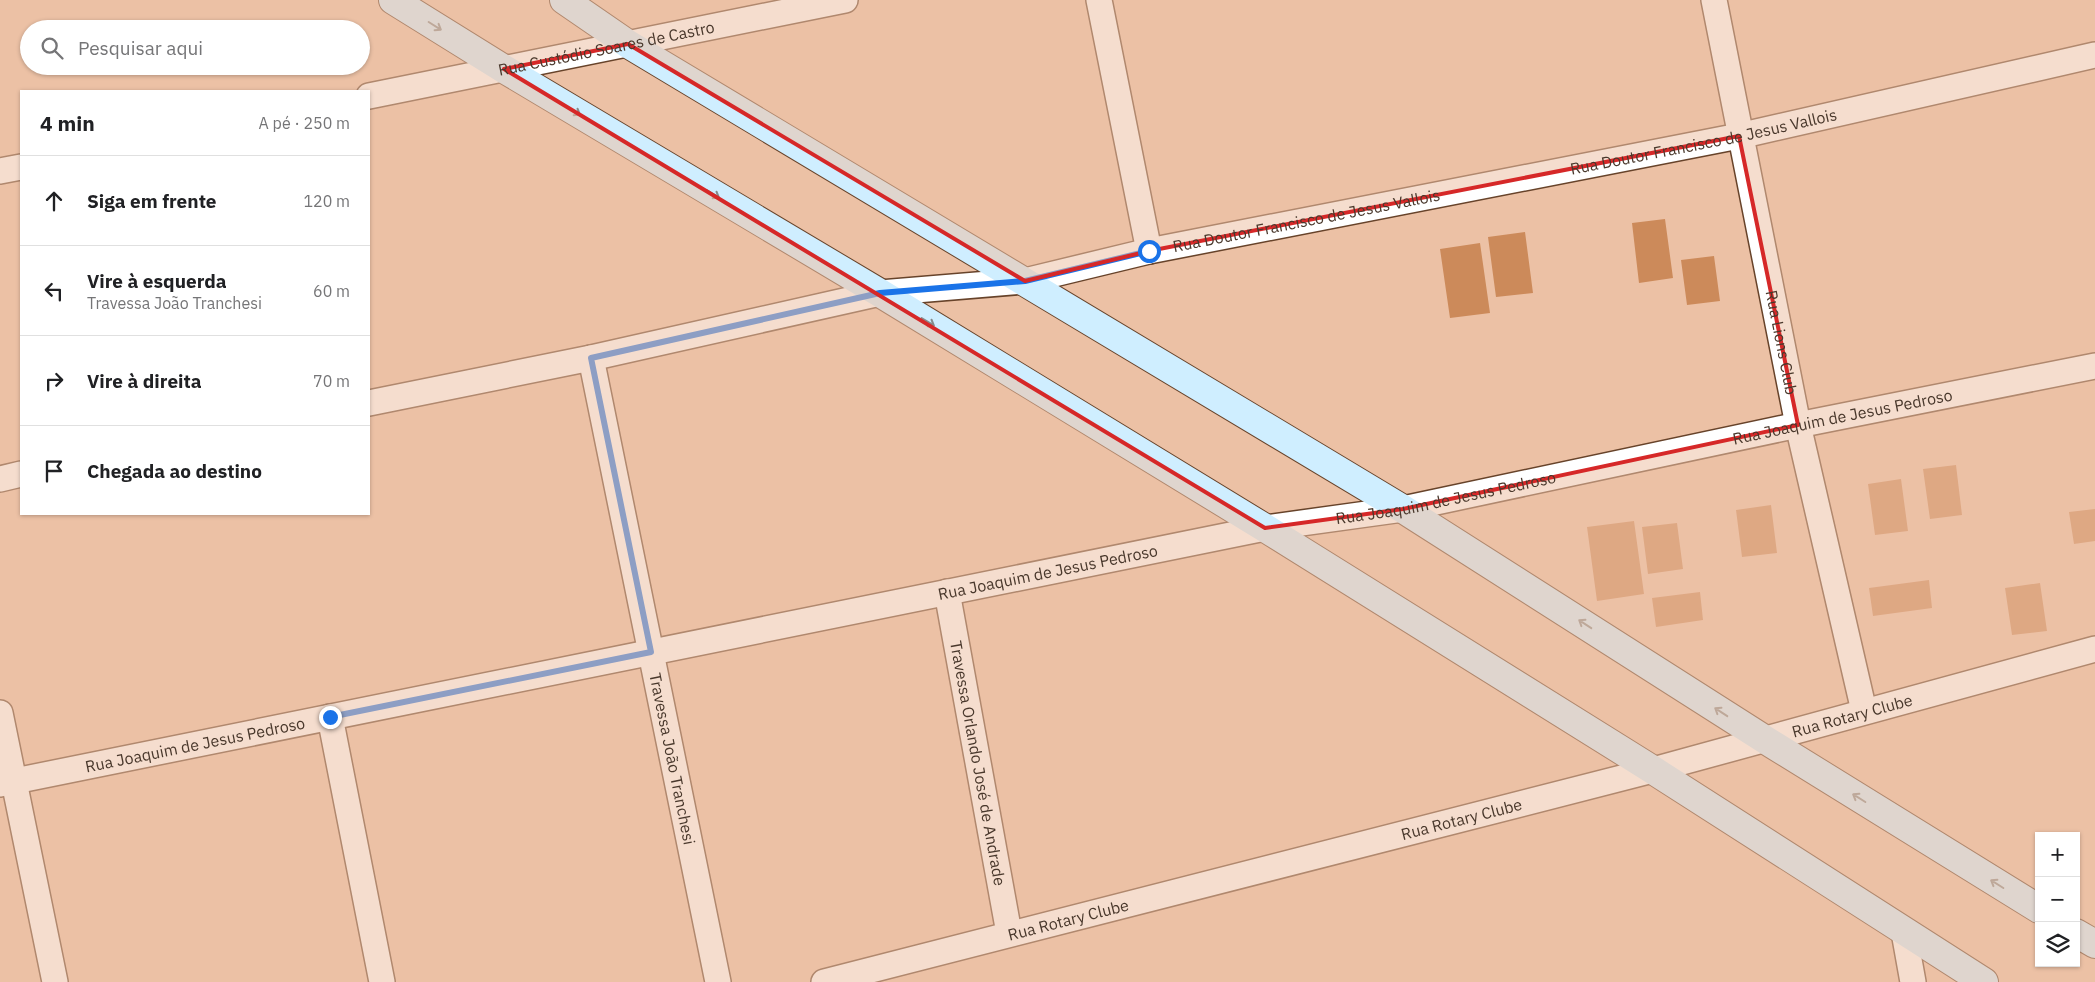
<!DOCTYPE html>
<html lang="pt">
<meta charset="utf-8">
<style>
body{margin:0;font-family:"IBM Plex Sans",sans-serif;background:#f6f6f6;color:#202124}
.controls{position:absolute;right:15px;bottom:15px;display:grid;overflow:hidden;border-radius:0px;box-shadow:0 1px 4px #0004}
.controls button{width:45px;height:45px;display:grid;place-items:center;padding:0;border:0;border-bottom:1px solid #e0e0e0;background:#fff;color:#202124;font:25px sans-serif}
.stop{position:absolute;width:15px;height:15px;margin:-11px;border:4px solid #1a73e8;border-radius:50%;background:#fff}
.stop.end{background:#1a73e8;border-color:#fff;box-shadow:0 1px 5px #0008}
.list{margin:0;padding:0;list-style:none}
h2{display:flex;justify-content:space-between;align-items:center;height:65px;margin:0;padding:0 20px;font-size:21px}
h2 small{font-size:16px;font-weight:400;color:#757577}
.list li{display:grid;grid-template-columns:32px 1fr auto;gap:15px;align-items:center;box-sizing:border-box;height:90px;padding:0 20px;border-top:1px solid #e0e0e0}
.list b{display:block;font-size:19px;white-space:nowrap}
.list p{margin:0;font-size:16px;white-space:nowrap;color:#757577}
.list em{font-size:16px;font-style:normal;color:#757577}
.icon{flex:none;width:28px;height:28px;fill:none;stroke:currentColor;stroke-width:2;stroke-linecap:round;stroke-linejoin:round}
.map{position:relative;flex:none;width:2095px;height:982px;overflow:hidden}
.search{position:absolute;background:#fff;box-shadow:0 1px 4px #0004;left:20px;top:20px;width:350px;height:55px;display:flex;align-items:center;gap:12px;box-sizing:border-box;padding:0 18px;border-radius:28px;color:#757577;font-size:19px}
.panel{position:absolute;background:#fff;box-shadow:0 1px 4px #0004;left:20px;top:90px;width:350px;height:425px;border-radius:0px}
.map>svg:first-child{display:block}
.building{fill:#cc8a5a}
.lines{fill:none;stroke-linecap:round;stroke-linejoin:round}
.street-casing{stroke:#67432a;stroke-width:28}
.secondary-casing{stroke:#67432a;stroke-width:30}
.street{stroke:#fff;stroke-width:25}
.secondary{stroke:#cfeeff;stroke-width:28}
.oneway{stroke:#858a8b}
.route{stroke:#1a73e8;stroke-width:6}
.marked{fill:none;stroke:#d62828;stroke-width:4;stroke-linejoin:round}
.labels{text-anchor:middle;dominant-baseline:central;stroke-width:4;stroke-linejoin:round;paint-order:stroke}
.street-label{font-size:16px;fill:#49382c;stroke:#fde7d8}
</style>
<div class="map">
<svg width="2095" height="982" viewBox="0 0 2095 982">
<rect width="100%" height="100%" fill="#ecc1a5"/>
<path class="building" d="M1665 219 1673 278 1639 283 1632 223Z
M1525 232 1533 293 1496 297 1488 237Z
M1480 243 1490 313 1450 318 1440 249Z
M1714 256 1720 301 1687 305 1681 260Z
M1956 465 1962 515 1930 519 1923 469Z
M1901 479 1908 531 1875 535 1868 484Z
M1771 505 1777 553 1742 557 1736 510Z
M2095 509V541L2074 544 2069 512Z
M1634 521 1644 594 1597 601 1587 527Z
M1677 523 1683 569 1648 574 1642 527Z
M1929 580 1932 608 1873 616 1869 588Z
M2040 583 2047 631 2012 635 2005 588Z
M1700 592 1703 620 1656 627 1652 598Z"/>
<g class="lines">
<g class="street-casing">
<g id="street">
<path d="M1099 0 1149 251"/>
<path id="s1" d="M1714 0 1798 425 1864 711"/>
<path id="s2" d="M369 96 845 0"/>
<path d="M0 171 21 167"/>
<path id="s3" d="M591 358 718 982"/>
<path id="s4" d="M369 403 591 358 880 293 1025 281 1149 251 1739 136 2095 55"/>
<path d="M0 479 21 474"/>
<path id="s5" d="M947 592 1009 933"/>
<path d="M0 713 55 982"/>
<path d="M330 717 382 982"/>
<path id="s6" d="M0 784 1265 528 1403 509 1798 425 2095 366"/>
<path d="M1904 932 1913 982"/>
<path id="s7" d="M824 982 1653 770 2095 649"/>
</g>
</g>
<g class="secondary-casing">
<path id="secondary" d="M393 0 504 69 880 293 1265 528 1653 770 1984 982
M564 0 628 44 1403 509 1764 739 2039 909
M2076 933 2095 944"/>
</g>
<use href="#street" class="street"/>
<use href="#secondary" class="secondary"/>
</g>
<defs><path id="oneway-shaft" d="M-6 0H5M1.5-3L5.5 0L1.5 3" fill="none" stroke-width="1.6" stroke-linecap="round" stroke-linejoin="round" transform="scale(1.25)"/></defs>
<g class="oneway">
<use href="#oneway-shaft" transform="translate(435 26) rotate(32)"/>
<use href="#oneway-shaft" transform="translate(574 111) rotate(31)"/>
<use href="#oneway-shaft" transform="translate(713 194) rotate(31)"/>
<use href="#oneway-shaft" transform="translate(928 322) rotate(31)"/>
<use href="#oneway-shaft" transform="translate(1585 624) rotate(-147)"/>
<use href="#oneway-shaft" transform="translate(1721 712) rotate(-147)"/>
<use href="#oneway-shaft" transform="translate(1859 798) rotate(-148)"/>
<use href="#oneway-shaft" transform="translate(1997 884) rotate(-148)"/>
</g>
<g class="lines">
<path class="route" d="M330 717 651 652 591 358 880 293 1025 281 1149 251"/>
</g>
<path d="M0 0H2095V982H0ZM628 44 1025 281 1149 251 1739 136 1798 425 1403 509 1265 528 504 69Z" fill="#ecc1a5" fill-opacity=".55" fill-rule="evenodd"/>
<path class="marked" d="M628 44 1025 281 1149 251 1739 136 1798 425 1403 509 1265 528 504 69Z"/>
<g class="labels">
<g class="street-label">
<text stroke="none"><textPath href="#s2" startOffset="242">Rua Custódio Soares de Castro</textPath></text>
<text stroke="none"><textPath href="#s4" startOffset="1361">Rua Doutor Francisco de Jesus Vallois</textPath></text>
<text stroke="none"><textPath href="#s4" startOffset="956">Rua Doutor Francisco de Jesus Vallois</textPath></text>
<text stroke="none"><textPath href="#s1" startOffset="349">Rua Lions Club</textPath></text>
<text stroke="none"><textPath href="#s6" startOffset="1879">Rua Joaquim de Jesus Pedroso</textPath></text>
<text stroke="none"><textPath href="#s6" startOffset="1474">Rua Joaquim de Jesus Pedroso</textPath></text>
<text stroke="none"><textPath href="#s6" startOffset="1069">Rua Joaquim de Jesus Pedroso</textPath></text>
<text stroke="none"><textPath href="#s7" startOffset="1062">Rua Rotary Clube</textPath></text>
<text stroke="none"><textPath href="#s6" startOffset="199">Rua Joaquim de Jesus Pedroso</textPath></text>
<text stroke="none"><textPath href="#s3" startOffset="409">Travessa João Tranchesi</textPath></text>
<text stroke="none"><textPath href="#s5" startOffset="174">Travessa Orlando José de Andrade</textPath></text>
<text stroke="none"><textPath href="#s7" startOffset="658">Rua Rotary Clube</textPath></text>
<text stroke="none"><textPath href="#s7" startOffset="252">Rua Rotary Clube</textPath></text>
</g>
</g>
</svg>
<div class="controls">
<button>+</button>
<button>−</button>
<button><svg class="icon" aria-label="layers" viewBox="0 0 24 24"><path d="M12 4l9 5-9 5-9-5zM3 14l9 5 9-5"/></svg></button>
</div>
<div class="stop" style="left:1149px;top:251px"></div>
<div class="stop end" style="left:330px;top:717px"></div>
<div class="search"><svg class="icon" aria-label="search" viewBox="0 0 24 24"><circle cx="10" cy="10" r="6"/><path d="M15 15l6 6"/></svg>Pesquisar aqui</div>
<section class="panel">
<h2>4 min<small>A pé · 250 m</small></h2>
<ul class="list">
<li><svg class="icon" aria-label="ahead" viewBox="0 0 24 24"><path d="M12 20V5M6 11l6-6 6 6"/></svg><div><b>Siga em frente</b></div><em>120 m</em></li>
<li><svg class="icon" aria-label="left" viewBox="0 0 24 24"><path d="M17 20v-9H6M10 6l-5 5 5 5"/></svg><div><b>Vire à esquerda</b><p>Travessa João Tranchesi</p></div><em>60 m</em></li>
<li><svg class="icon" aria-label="right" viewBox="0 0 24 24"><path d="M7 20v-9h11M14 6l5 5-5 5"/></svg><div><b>Vire à direita</b></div><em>70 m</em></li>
<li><svg class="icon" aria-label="arrive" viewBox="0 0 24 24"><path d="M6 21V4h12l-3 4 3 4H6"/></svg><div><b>Chegada ao destino</b></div></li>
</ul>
</section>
</div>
